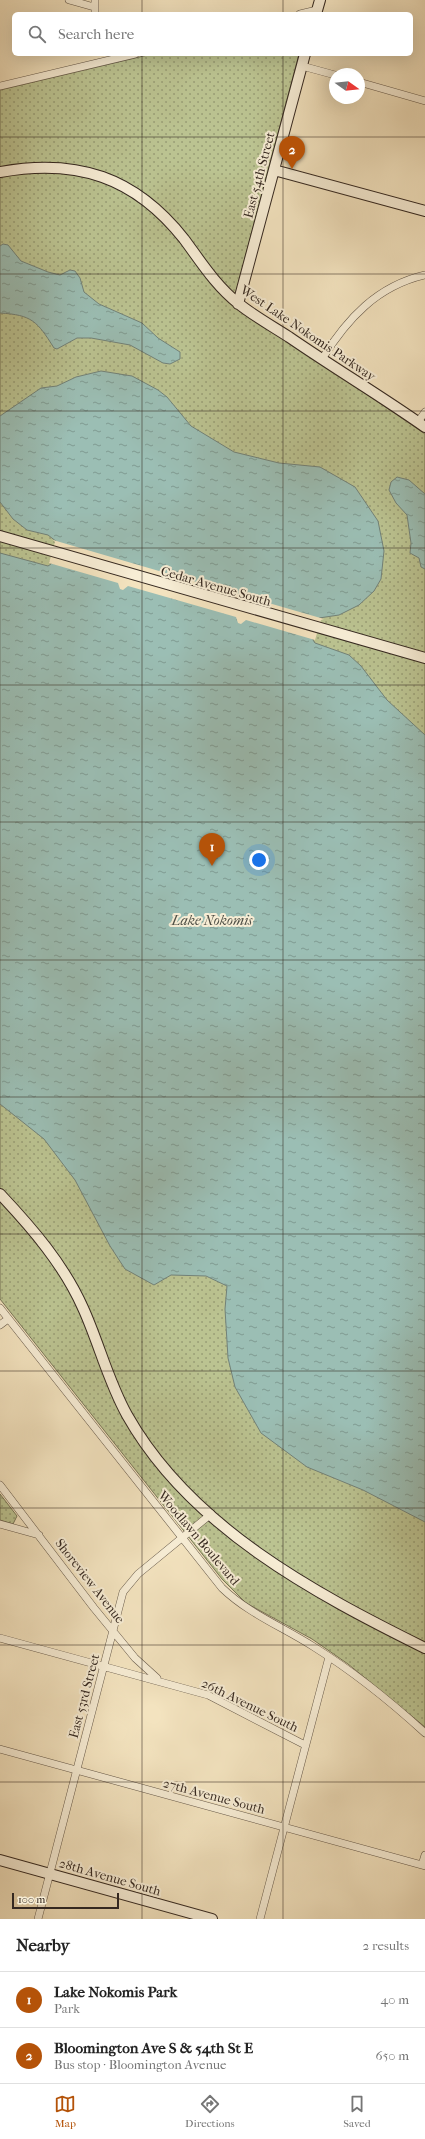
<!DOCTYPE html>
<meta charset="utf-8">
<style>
body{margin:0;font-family:"IM FELL French Canon",serif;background:#f6f6f6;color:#222}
.compass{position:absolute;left:329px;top:68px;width:36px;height:36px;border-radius:50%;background:#fff;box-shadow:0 4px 16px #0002;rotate:105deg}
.scale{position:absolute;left:12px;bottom:10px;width:107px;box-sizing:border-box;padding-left:4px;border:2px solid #352820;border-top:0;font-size:11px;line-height:14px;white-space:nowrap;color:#352820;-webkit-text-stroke:3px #f7edd5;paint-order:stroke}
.you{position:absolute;left:259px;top:860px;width:14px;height:14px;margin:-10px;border:3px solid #fff;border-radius:50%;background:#1a73e8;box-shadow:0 0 0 6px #1a73e833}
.badge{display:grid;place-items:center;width:26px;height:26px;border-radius:50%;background:#b45309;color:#fff;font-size:13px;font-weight:700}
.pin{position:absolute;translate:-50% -33px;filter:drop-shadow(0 1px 2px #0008)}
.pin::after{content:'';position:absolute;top:21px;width:14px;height:12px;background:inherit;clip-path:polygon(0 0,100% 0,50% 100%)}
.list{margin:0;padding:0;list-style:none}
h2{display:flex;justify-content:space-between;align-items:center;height:52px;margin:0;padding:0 16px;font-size:17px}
h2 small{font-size:13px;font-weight:400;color:#767676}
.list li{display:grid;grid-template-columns:26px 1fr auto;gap:12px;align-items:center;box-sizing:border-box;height:56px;padding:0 16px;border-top:1px solid #e0e0e0}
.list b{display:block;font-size:15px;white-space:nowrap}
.list p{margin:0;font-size:13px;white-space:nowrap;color:#767676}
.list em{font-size:13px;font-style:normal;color:#767676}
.icon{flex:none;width:22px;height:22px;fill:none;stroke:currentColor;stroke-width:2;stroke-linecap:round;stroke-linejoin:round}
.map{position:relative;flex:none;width:425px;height:1919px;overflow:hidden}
.search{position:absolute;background:#fff;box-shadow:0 4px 16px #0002;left:12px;right:12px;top:12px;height:44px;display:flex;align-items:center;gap:10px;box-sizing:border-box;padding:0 14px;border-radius:6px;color:#767676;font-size:15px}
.sheet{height:164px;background:#fff}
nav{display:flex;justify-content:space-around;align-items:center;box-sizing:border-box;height:56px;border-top:1px solid #e0e0e0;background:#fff;font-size:11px;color:#767676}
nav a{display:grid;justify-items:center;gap:2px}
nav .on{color:#b45309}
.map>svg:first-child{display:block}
.park{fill:url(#park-dots);stroke:#787658}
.water{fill:url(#water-ripples);stroke:#728279}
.pier{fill:#f3e3bf}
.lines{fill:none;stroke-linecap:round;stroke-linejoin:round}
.street-casing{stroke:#645748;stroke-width:8}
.secondary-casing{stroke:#352820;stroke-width:12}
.street{stroke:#f7edd5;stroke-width:7}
.secondary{stroke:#f7edd5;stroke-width:10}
.grid{fill:none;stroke:#352820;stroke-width:1;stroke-opacity:0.55}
.labels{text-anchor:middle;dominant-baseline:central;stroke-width:4;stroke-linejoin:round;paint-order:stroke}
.street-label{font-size:13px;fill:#352820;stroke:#f7edd5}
.water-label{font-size:14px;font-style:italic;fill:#4e4e45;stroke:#f7edd5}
</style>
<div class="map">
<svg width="425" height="1919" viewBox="0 0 425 1919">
<defs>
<pattern id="park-dots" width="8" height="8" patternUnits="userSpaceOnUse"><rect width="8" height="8" fill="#bbc391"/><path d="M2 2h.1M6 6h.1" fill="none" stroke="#999e76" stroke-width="1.8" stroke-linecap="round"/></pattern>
<pattern id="water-ripples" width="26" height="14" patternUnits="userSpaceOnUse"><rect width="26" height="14" fill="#9bbeb4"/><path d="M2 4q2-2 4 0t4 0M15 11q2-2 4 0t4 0" fill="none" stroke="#7f9a92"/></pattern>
</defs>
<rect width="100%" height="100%" fill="#f3e3bf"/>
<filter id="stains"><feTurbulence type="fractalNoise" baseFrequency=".005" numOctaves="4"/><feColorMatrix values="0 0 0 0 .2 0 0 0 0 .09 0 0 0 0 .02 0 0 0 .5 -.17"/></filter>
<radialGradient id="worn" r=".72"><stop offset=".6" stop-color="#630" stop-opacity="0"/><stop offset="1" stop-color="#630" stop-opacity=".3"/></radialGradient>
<path class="park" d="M152 54H299L233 303 425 434V1727L348 1664 312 1639 246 1603 222 1579 0 1299V90Z
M0 1494 17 1516 13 1524 0 1520Z"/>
<path class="water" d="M3 244 8 245 21 261 48 272 60 275 70 270 75 271 80 278 84 292 99 304 142 323 158 338 180 352V359L170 364 163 363 130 345 91 338H77L57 349 54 348C37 321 32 315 0 313V246Z
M101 371 132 376 158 390 167 397 191 426 234 452 279 463 320 467 355 487 378 521 384 551 381 579 374 591 359 605 339 615 319 618 313 640 315 643 349 655 361 666 387 700 425 735V1522L363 1490 307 1467 261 1433 235 1387 228 1358 225 1309 227 1286 206 1276 171 1275 154 1285 125 1269 110 1246 75 1180 44 1139 0 1104V553L48 566 51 564 57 542 48 535 27 530 13 519 0 502V416L41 388 57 386 76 377Z
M397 477 409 480 425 494V569L421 567 419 558 410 553 411 543 407 515 396 503 389 490 391 482Z"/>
<path class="pier" d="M53 540 183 578 188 575H191L193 581 324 619 321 620 315 640 246 620 241 624 238 623 236 617 128 586 123 590 120 589 118 583 49 563 55 542Z"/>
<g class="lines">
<g class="street-casing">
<path id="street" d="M69 0 94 7
M95 14V0
M300 14 317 10
M302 66 335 75
M359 82 425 101
M0 86 135 54
M322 359C347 319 377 286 425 275
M418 422 425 412
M0 1308 222 1588C249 1614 283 1627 314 1647 354 1672 390 1701 425 1733
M0 1325 8 1319
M0 1485 94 1608 135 1658 157 1678
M0 1524 39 1535
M0 1638 208 1695 305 1745
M0 1749 425 1866
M422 1865 425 1855
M38 1919 123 1592 138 1574 211 1514
M260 1919 329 1657"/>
</g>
<g class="secondary-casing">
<path id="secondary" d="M316 14 320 0
M274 170 425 211
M0 172C77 158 135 177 184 239 201 262 216 286 239 304 254 316 272 326 289 337 334 368 381 396 425 427
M238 304 305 54
M0 536 425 658
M0 1194C32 1228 64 1265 83 1308 99 1343 108 1381 127 1415 190 1527 314 1593 425 1648
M0 1860 212 1919"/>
</g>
<use href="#street" class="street"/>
<use href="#secondary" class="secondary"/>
</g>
<path class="grid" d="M142 0V14M283 0V14M142 54V1919M283 54V1919M0 137H425M0 274H425M0 411H425M0 548H425M0 685H425M0 822H425M0 960H425M0 1097H425M0 1234H425M0 1371H425M0 1508H425M0 1645H425M0 1782H425"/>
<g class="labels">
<g class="street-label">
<text transform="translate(259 175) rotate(-75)">East 54th Street</text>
<text transform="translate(308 333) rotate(34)">West Lake Nokomis Parkway</text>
<text transform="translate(216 586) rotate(16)">Cedar Avenue South</text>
<text transform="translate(199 1538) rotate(50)">Woodlawn Boulevard</text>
<text transform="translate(90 1581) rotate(52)">Shoreview Avenue</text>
<text transform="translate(84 1696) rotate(-75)">East 53rd Street</text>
<text transform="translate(250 1705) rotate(26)">26th Avenue South</text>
<text transform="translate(214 1796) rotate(15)">27th Avenue South</text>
<text transform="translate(110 1877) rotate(16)">28th Avenue South</text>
</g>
<g class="water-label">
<text x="212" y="920">Lake Nokomis</text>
</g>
</g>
<rect width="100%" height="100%" filter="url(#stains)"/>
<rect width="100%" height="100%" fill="url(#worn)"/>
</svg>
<svg class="compass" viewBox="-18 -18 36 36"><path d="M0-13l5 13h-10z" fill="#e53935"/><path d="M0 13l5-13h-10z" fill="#767676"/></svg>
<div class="scale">100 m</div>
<div class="you"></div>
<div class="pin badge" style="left:212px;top:866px">1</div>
<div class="pin badge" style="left:292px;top:169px">2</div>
<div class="search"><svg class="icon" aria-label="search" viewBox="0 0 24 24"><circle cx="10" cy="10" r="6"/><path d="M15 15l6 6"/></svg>Search here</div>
</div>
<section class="sheet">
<h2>Nearby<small>2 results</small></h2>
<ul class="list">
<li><span class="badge">1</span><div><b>Lake Nokomis Park</b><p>Park</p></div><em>40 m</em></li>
<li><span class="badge">2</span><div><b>Bloomington Ave S &amp; 54th St E</b><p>Bus stop · Bloomington Avenue</p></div><em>650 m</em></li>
</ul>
</section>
<nav>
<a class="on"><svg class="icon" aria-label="map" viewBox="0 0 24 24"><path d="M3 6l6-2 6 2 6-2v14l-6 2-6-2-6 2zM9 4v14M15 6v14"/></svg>Map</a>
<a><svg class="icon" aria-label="directions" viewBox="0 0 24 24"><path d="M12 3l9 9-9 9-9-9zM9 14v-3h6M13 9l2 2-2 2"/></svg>Directions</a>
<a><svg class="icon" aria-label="saved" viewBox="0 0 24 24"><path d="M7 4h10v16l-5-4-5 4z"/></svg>Saved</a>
</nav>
